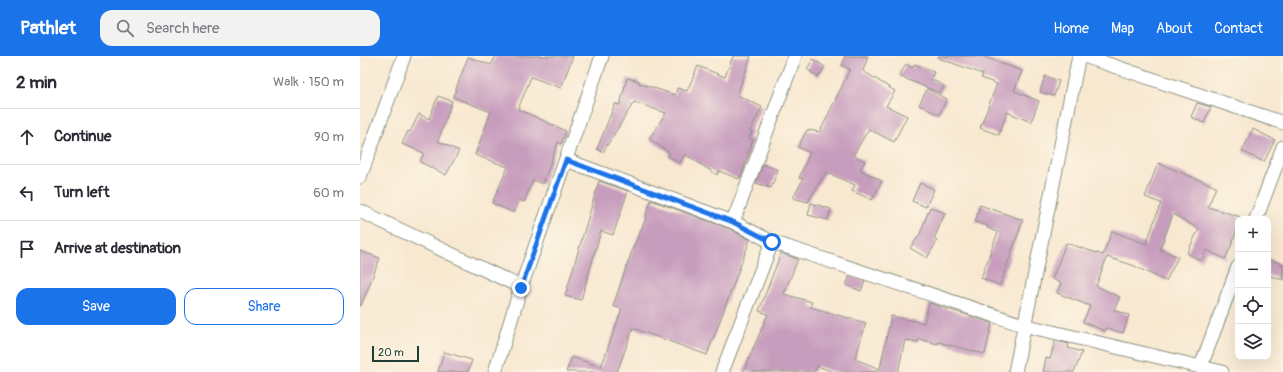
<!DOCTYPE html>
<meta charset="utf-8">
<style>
body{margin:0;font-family:Pangolin,sans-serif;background:#f2f2f3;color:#2b2b33}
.controls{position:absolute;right:12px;bottom:12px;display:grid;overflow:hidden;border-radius:8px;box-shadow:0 4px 16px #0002}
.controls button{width:36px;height:36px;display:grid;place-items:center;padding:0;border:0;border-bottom:1px solid #e1e1e2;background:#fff;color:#2b2b33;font:20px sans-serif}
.scale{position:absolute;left:12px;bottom:10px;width:47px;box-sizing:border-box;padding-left:4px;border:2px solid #1f3d34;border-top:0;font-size:11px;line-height:14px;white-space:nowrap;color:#1f3d34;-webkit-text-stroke:3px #fcf5e5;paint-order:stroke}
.stop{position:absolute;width:12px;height:12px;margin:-9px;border:3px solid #1a73e8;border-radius:50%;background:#fff}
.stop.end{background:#1a73e8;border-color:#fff;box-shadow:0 1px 4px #0008}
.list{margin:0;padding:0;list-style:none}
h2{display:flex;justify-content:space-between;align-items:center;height:52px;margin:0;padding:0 16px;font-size:17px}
h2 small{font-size:13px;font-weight:400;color:#7c7c81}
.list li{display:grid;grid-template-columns:26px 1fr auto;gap:12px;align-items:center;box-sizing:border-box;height:56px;padding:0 16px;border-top:1px solid #e1e1e2}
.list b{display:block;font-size:15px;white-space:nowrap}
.list em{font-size:13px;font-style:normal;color:#7c7c81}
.actions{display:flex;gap:8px;padding:12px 16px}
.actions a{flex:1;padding:9px 0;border:1px solid #1a73e8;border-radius:12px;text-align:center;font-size:14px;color:#1a73e8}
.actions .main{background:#1a73e8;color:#fff}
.icon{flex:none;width:22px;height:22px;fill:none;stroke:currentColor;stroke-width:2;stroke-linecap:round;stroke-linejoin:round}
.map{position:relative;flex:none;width:923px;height:316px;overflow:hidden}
header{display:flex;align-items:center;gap:24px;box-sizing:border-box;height:56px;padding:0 20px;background:#1a73e8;color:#fff}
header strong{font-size:19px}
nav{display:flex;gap:22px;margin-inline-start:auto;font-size:14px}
.search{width:280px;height:36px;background:#f2f2f3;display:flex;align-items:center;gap:10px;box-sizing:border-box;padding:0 14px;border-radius:12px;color:#7c7c81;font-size:15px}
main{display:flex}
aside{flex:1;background:#fff}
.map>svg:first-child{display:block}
.building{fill:#c79dbe}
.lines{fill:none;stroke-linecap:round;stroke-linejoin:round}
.minor-casing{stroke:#8c9282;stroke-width:15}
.minor{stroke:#fff;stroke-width:13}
.route{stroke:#1a73e8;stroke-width:5}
</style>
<header>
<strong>Pathlet</strong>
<div class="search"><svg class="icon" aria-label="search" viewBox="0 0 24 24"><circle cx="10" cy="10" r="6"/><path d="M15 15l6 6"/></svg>Search here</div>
<nav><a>Home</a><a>Map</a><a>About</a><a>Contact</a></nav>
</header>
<main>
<aside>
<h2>2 min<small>Walk · 150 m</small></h2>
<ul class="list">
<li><svg class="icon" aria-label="ahead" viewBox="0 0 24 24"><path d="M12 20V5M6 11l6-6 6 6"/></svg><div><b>Continue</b></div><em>90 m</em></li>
<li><svg class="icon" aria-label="left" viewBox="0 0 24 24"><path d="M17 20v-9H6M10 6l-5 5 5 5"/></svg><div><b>Turn left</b></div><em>60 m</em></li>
<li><svg class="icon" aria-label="arrive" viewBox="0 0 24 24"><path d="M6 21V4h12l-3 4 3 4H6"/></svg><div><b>Arrive at destination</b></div></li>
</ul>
<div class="actions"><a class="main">Save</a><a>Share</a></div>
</aside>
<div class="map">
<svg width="923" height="316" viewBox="0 0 923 316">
<rect width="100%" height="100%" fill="#fcf5e5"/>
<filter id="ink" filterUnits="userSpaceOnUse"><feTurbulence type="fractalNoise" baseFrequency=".025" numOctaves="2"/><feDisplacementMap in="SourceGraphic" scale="8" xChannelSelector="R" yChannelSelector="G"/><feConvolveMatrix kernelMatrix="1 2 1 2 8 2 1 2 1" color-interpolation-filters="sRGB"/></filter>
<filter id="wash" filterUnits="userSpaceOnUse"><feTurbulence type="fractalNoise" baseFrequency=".012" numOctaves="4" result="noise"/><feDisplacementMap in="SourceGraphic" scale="16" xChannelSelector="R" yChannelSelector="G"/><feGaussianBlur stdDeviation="0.9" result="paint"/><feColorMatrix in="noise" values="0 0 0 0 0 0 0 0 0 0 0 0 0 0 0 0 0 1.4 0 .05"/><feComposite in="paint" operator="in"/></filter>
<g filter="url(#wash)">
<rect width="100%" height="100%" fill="#f8e8d0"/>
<g id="blocks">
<path class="building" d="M136 0H213L201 32 171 21 158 53 206 75 201 88 198 86 183 128 173 124 164 146 159 144 154 157 132 147 148 111 115 99 131 56 93 41 108 1 131 9Z
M373 0H391L377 39 402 51 390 75 392 76 389 82 393 84 381 121 380 120 379 123 359 115 357 119 325 98 320 107 308 100 310 97 289 83 306 57 274 46 243 96 237 93 255 48 260 49 267 22 279 25V27L315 39 317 32 327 35 338 10 365 21Z
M485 0H508L503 15 535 35 526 50 547 60 534 86 509 73 493 99 505 105 500 114 522 125 512 144 492 135 495 129 466 116 448 146 433 142 443 123 439 122 450 97 438 91 447 74 460 76 490 13 482 10Z
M578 0H622L662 15 654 35 679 45 671 66 647 56 639 79 620 72 637 28 621 22 623 18 578 2Z
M453 3 465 11 458 21 447 13Z
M546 8 553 12 554 8 574 16 571 23 584 30 580 37 539 20Z
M685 20 699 25 694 40 680 36Z
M567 33 587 43 579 59 559 49Z
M78 40 92 45 78 85 99 95 86 119 60 106 64 97 42 88 48 75 50 76 59 58 69 63Z
M837 47 851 51 844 67 831 61Z
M893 73 915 84 904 106 882 95Z
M798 107 856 131 848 151 881 161 878 163V170L872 188 865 203 847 194 841 205 827 197 839 173 813 158 800 193 818 201 806 225 772 209 747 201 736 230 760 241 754 254 769 259 763 277 746 272 745 275 723 266 730 250 697 237 701 227 692 223 706 187 743 199 752 175 786 188 801 147 785 141Z
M403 108 418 114 411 132 396 127Z
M239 125 268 135 253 179 241 175 221 244 205 240Z
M560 127 574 133 566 151 552 145Z
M291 144 370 173 390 184 347 299 273 272 257 316H206L212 301 241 311 262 253 253 250 273 192 287 160 286 159Z
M451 147 471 153 468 164 448 159Z
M620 149 663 164 640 229 621 222 638 176 627 172 628 170 615 166Z
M570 151 585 157 574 183 577 185 567 202 550 192 560 178Z
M0 195 20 202 1 250H0Z
M421 197 438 203 424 238 452 246 450 251 506 267 495 303 520 313 531 260 564 267 569 247 632 267 625 298 578 286V288L559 283 558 286 545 284 538 316H474L457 310 454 316H383L408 258 399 255Z
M908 203 923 208V224L908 219Z
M490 220 505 225 501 235 486 229Z
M695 285 709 288 708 292 722 296 714 316H683L686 302 690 303Z
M84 296 112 304 108 316H78Z"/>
</g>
</g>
<g filter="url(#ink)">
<use href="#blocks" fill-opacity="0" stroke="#8c9282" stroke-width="1"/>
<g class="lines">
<g class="minor-casing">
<path id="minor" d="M724 0 923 67
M206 104 373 166 412 186 663 269 862 316
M0 121 44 0
M0 155 161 231
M896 163 923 91
M373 166 435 0
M841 310 878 211
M135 316 161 231 242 0
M362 316 412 186
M655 316 719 0"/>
</g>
<use href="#minor" class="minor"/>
</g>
</g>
<g class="lines" filter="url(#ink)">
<path class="route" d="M161 232 206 104 373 166 412 186"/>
</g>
</svg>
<div class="controls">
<button>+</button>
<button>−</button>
<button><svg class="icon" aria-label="locate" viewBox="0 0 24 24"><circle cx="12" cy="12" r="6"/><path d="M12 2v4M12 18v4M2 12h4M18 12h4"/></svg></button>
<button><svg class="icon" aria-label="layers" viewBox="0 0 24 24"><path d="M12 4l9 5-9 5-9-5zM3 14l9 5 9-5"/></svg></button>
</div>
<div class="scale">20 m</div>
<div class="stop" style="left:412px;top:186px"></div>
<div class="stop end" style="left:161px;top:232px"></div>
</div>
</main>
